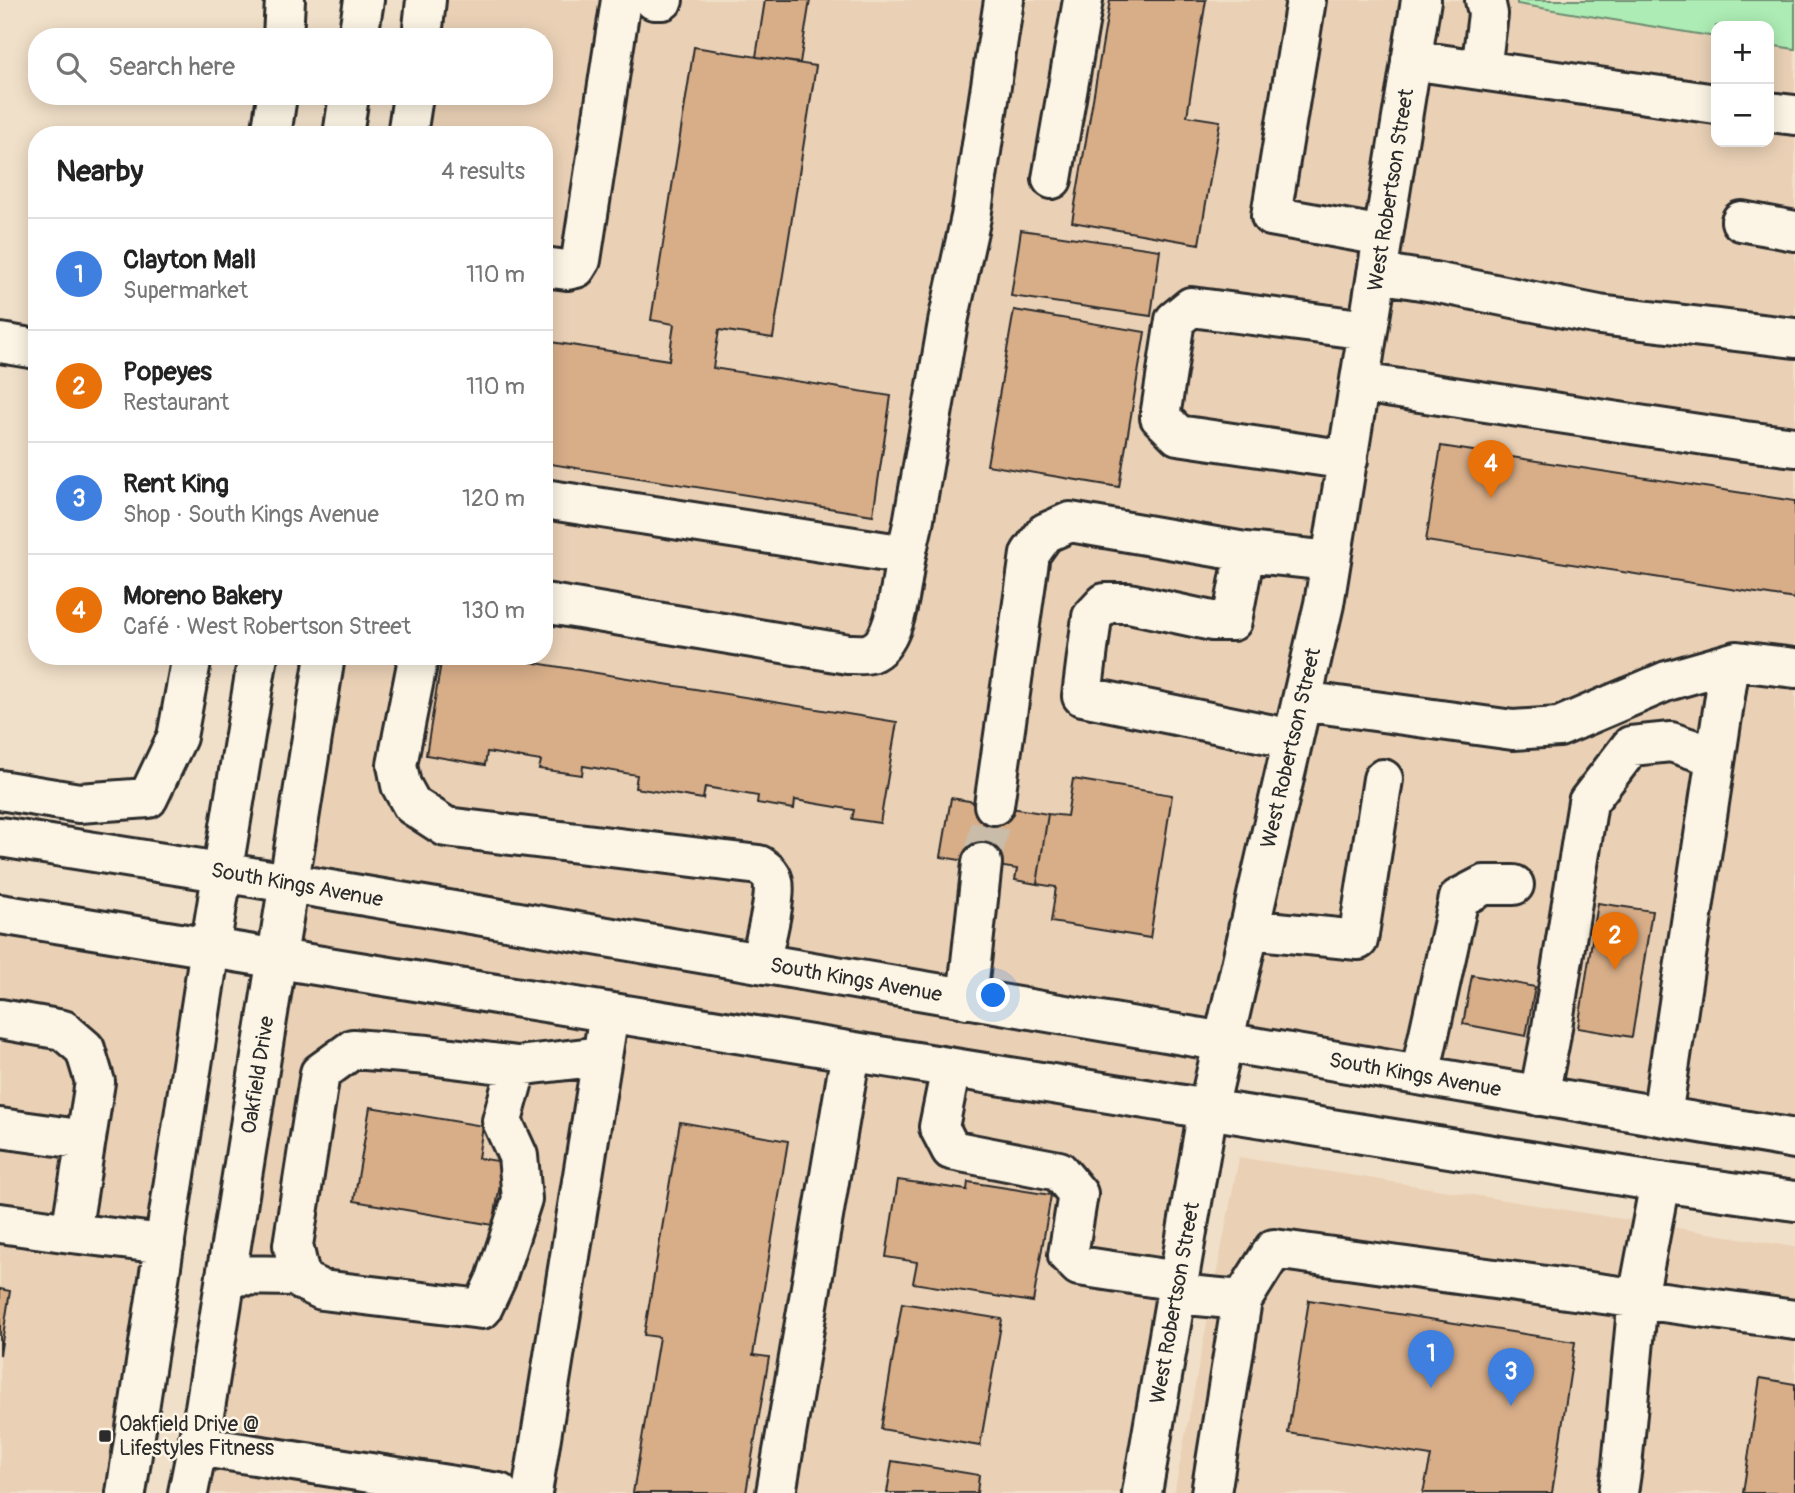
<!DOCTYPE html>
<meta charset="utf-8">
<style>
body{margin:0;font-family:Pangolin,sans-serif;background:#f6f6f6;color:#222}
.controls{position:absolute;right:21px;top:21px;display:grid;overflow:hidden;border-radius:14px;box-shadow:0 4px 18px #0003}
.controls button{width:63px;height:63px;display:grid;place-items:center;padding:0;border:0;border-bottom:2px solid #e0e0e0;background:#fff;color:#222;font:35px sans-serif}
.you{position:absolute;left:994px;top:996px;width:24px;height:24px;margin:-18px;border:5px solid #fff;border-radius:50%;background:#1a73e8;box-shadow:0 0 0 10px #1a73e833}
.badge{display:grid;place-items:center;width:46px;height:46px;border-radius:50%;background:#d93025;color:#fff;font-size:23px;font-weight:700}
.pin{position:absolute;translate:-50% -58px;filter:drop-shadow(0 2px 4px #0008)}
.pin::after{content:'';position:absolute;top:37px;width:24px;height:21px;background:inherit;clip-path:polygon(0 0,100% 0,50% 100%)}
.list{margin:0;padding:0;list-style:none}
h2{display:flex;justify-content:space-between;align-items:center;height:91px;margin:0;padding:0 28px;font-size:30px}
h2 small{font-size:23px;font-weight:400;color:#767676}
.list li{display:grid;grid-template-columns:46px 1fr auto;gap:21px;align-items:center;box-sizing:border-box;height:112px;padding:0 28px;border-top:2px solid #e0e0e0}
.list b{display:block;font-size:26px;white-space:nowrap}
.list p{margin:0;font-size:23px;white-space:nowrap;color:#767676}
.list em{font-size:23px;font-style:normal;color:#767676}
.icon{flex:none;width:38px;height:38px;fill:none;stroke:currentColor;stroke-width:2;stroke-linecap:round;stroke-linejoin:round}
.map{position:relative;flex:none;width:1795px;height:1493px;overflow:hidden}
.search{position:absolute;background:#fff;box-shadow:0 4px 18px #0003;left:28px;top:28px;width:525px;height:77px;display:flex;align-items:center;gap:18px;box-sizing:border-box;padding:0 24px;border-radius:28px;color:#767676;font-size:26px}
.panel{position:absolute;background:#fff;box-shadow:0 4px 18px #0003;left:28px;top:126px;width:525px;height:539px;border-radius:28px}
.map>svg:first-child{display:block}
.built{fill:#ead1b6;fill-rule:evenodd}
.green{fill:#adecb4;stroke:#6c8c70;stroke-width:2}
.building{fill:#d8ae89;stroke:#2b2b2b;stroke-width:2}
.lines{fill:none;stroke-linecap:round;stroke-linejoin:round}
.minor-tunnel{stroke:#c9bca9;stroke-width:38;stroke-dasharray:38 19;stroke-linecap:butt}
.minor-casing{stroke:#2b2b2b;stroke-width:44}
.major-casing{stroke:#2b2b2b;stroke-width:44}
.minor{stroke:#fcf5e5;stroke-width:38}
.major{stroke:#fcf5e5;stroke-width:38}
.poi-dot{fill:#2b2b2b;stroke:#fcf5e5;stroke-width:2.5}
.labels{text-anchor:middle;dominant-baseline:central;stroke-width:5;stroke-linejoin:round;paint-order:stroke}
.street-label{font-size:21px;fill:#2b2b2b;stroke:#fcf5e5}
.poi-label{font-size:21px;fill:#2b2b2b;stroke:#fcf5e5;text-anchor:start}
</style>
<div class="map">
<svg width="1795" height="1493" viewBox="0 0 1795 1493">
<rect width="100%" height="100%" fill="#f1e0c9"/>
<filter id="ink" filterUnits="userSpaceOnUse"><feTurbulence type="fractalNoise" baseFrequency=".0143" numOctaves="2"/><feDisplacementMap in="SourceGraphic" scale="14" xChannelSelector="R" yChannelSelector="G"/><feConvolveMatrix kernelMatrix="1 2 1 2 8 2 1 2 1" color-interpolation-filters="sRGB"/></filter>
<g filter="url(#ink)">
<path class="built" d="M448 0H1399L1303 600 1206 1020 313 868 347 656H544V135H429L435 96H544V37H444Z
M1442 0H1795V1120L1248 1027 1345 607ZM1716 26H1769V142H1716Z
M307 906 1197 1057 1191 1087 301 944Z
M0 933 187 964 104 1493H0Z
M295 981 1183 1124 1120 1493H210L226 1412Z
M1239 1157 1795 1247V1493H1174Z"/>
<path class="green" d="M1517 0H1795V49L1769 45V26H1716V37L1517 4Z"/>
<path class="building" d="M765 0H810L800 63 756 57Z
M1110 0H1206L1187 116 1220 121 1199 244 1072 222Z
M694 47 816 66 773 338 719 330 713 368 891 396 873 515 544 463V341L669 360 674 324 651 320Z
M1021 230 1160 250 1151 316 1011 296Z
M1014 310 1145 332 1119 487 987 465Z
M1441 446 1795 501V599L1426 541Z
M442 656H493L897 722 880 823 852 819 854 810 795 800 794 809 757 803 758 796 705 787 703 799 635 788 637 775 583 766 582 775 539 769 541 761 487 752 485 765 426 755Z
M1073 779 1172 795 1150 938 1051 922 1056 887 1037 884 1048 814 1067 816Z
M951 798 1048 814 1037 884 1015 880 1017 869 941 857Z
M1598 903 1652 911 1632 1037 1578 1028Z
M1472 975 1535 987 1526 1036 1463 1024Z
M370 1107 483 1126 478 1158 504 1162 493 1225 354 1201Z
M680 1122 788 1141 753 1355 769 1357 746 1493H633L659 1337 644 1335Z
M898 1180 967 1190 968 1182 1051 1195 1033 1302 913 1283 917 1262 886 1257Z
M0 1289 10 1291 0 1355Z
M1309 1300 1575 1342 1552 1493H1423L1431 1456 1288 1433Z
M902 1303 1002 1319 980 1446 881 1429Z
M1760 1378 1795 1384V1493H1743Z
M892 1461 979 1475 977 1493H887Z"/>
<g class="lines">
<path class="minor-tunnel" d="M982 863 994 805"/>
<g class="minor-casing">
<path id="minor" d="M654 0H663
M1306 0 1271 216 1383 236
M283 37 285 0
M358 37 364 0
M422 37 426 0
M1411 60 1716 104
M1481 70 1488 14 1485 0
M1769 112 1795 115
M271 135 277 96
M343 135 349 96
M407 135 413 96
M1052 179 1083 0
M1741 221 1795 231
M544 267 567 270 576 268 581 260 621 0
M1377 273 1434 282 1599 315 1795 338
M0 343 37 349
M1360 383 1745 441 1795 447
M1348 460 1178 435 1160 417 1175 320 1191 307 1368 330
M544 499 906 555C901 580 898 643 870 653 864 655 854 654 848 654L544 603
M1245 552 1232 621H1212L1129 603H1105L1092 617 1082 696 1293 739
M906 555 913 524 949 317 971 217 1004 0
M415 656 417 664 397 765 401 785 412 805 446 827 759 865C765 869 771 873 773 881 777 897 764 945 760 963
M1302 701 1513 730 1559 727 1667 681 1737 661 1795 668
M0 790 79 803 148 798 177 737 192 656
M994 805 1030 554 1045 533 1070 522 1245 552 1331 561
M1248 929 1358 940 1383 779
M967 999 982 863
M0 1019 63 1030 85 1049 95 1082 71 1233 165 1244
M517 1066 502 1121 518 1156 522 1199 496 1279 482 1309 322 1290 301 1280 293 1245 320 1073 353 1049 428 1055 517 1066 602 1056
M951 1068 939 1127 951 1150 1059 1171 1078 1194 1068 1255 1079 1266 1178 1281
M1420 1075 1459 898 1484 885H1514
M1539 1096 1550 1040 1588 802 1631 746 1671 742 1716 757
M1662 1116 1730 663
M0 1128 86 1140
M0 1223 71 1233
M226 1275 299 1276
M1176 1294 1242 1300 1211 1493
M1242 1300 1274 1249 1795 1320
M197 1446 499 1493
M126 1493 210 948 258 656
M188 1493 205 1408 325 656
M532 1493 606 1032
M776 1493 851 1052
M1142 1493 1208 1109 1324 604 1421 0
M1618 1493 1622 1466 1638 1298 1660 1182"/>
</g>
<g class="major-casing">
<path id="major" d="M0 837 289 883 1795 1139
M0 914 1660 1182 1795 1201"/>
</g>
<use href="#minor" class="minor"/>
<use href="#major" class="major"/>
</g>
</g>
<rect class="poi-dot" x="98" y="1429" width="14" height="14" rx="3.5"/>
<g class="labels">
<g class="street-label">
<text transform="translate(1391 190) rotate(-81)">West Robertson Street</text>
<text transform="translate(1291 748) rotate(-77)">West Robertson Street</text>
<text transform="translate(297 885) rotate(10)">South Kings Avenue</text>
<text transform="translate(856 980) rotate(10)">South Kings Avenue</text>
<text transform="translate(258 1075) rotate(-81)">Oakfield Drive</text>
<text transform="translate(1415 1075) rotate(10)">South Kings Avenue</text>
<text transform="translate(1175 1303) rotate(-80)">West Robertson Street</text>
</g>
<g class="poi-label">
<text x="119" y="1424">Oakfield Drive @<tspan x="119" dy="24">Lifestyles Fitness</tspan></text>
</g>
</g>
</svg>
<div class="controls">
<button>+</button>
<button>−</button>
</div>
<div class="you"></div>
<div class="pin badge" style="left:1431px;top:1388px;background:#3f7fe0">1</div>
<div class="pin badge" style="left:1615px;top:970px;background:#e8710a">2</div>
<div class="pin badge" style="left:1511px;top:1406px;background:#3f7fe0">3</div>
<div class="pin badge" style="left:1491px;top:498px;background:#e8710a">4</div>
<div class="search"><svg class="icon" aria-label="search" viewBox="0 0 24 24"><circle cx="10" cy="10" r="6"/><path d="M15 15l6 6"/></svg>Search here</div>
<section class="panel">
<h2>Nearby<small>4 results</small></h2>
<ul class="list">
<li><span class="badge" style="background:#3f7fe0">1</span><div><b>Clayton Mall</b><p>Supermarket</p></div><em>110 m</em></li>
<li><span class="badge" style="background:#e8710a">2</span><div><b>Popeyes</b><p>Restaurant</p></div><em>110 m</em></li>
<li><span class="badge" style="background:#3f7fe0">3</span><div><b>Rent King</b><p>Shop · South Kings Avenue</p></div><em>120 m</em></li>
<li><span class="badge" style="background:#e8710a">4</span><div><b>Moreno Bakery</b><p>Café · West Robertson Street</p></div><em>130 m</em></li>
</ul>
</section>
</div>
